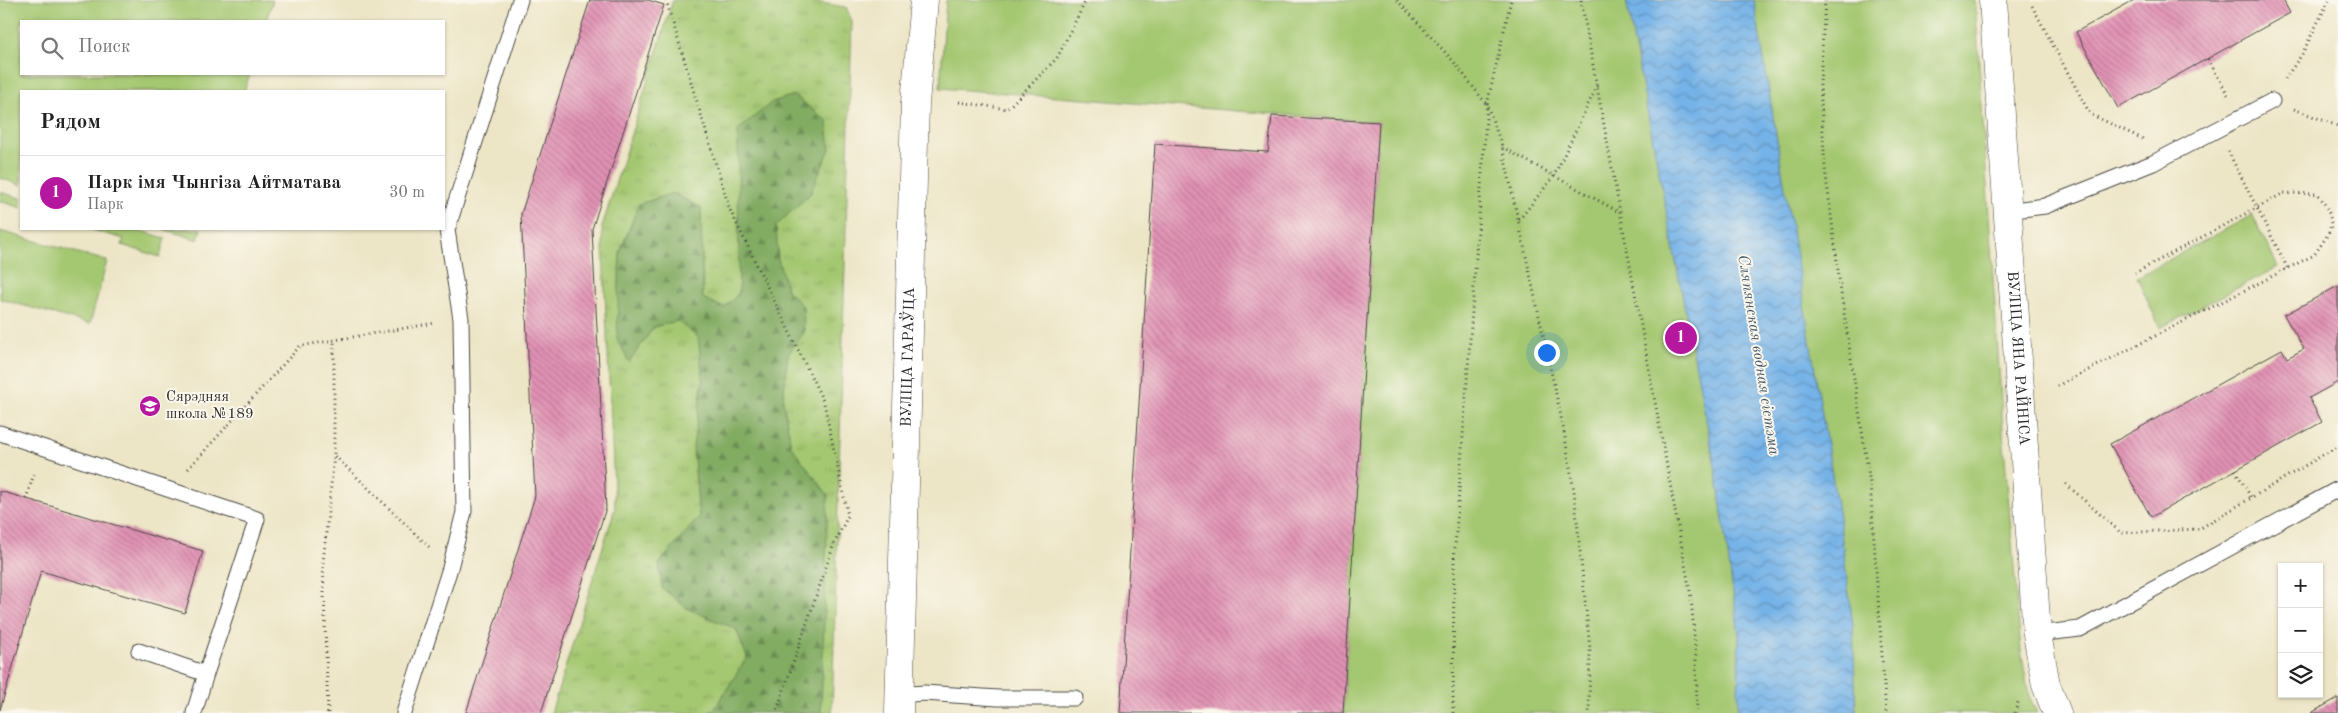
<!DOCTYPE html>
<html lang="ru">
<meta charset="utf-8">
<style>
body{margin:0;font-family:"Old Standard TT",serif;background:#f6f6f6;color:#222}
.controls{position:absolute;right:15px;bottom:15px;display:grid;overflow:hidden;border-radius:0px;box-shadow:0 1px 4px #0004}
.controls button{width:45px;height:45px;display:grid;place-items:center;padding:0;border:0;border-bottom:1px solid #e0e0e0;background:#fff;color:#222;font:25px sans-serif}
.you{position:absolute;left:1546px;top:352px;width:18px;height:18px;margin:-12px;border:4px solid #fff;border-radius:50%;background:#1a73e8;box-shadow:0 0 0 8px #1a73e833}
.badge{display:grid;place-items:center;width:32px;height:32px;border-radius:50%;background:#b5179e;color:#fff;font-size:16px;font-weight:700}
.pin{position:absolute;translate:-50% -50%;border:2px solid #fff;box-shadow:0 1px 5px #0006}
.list{margin:0;padding:0;list-style:none}
h2{display:flex;justify-content:space-between;align-items:center;height:65px;margin:0;padding:0 20px;font-size:21px}
h2 small{font-size:16px;font-weight:400;color:#767676}
.list li{display:grid;grid-template-columns:32px 1fr auto;gap:15px;align-items:center;box-sizing:border-box;height:75px;padding:0 20px;border-top:1px solid #e0e0e0}
.list b{display:block;font-size:19px;white-space:nowrap}
.list p{margin:0;font-size:16px;white-space:nowrap;color:#767676}
.list em{font-size:16px;font-style:normal;color:#767676}
.icon{flex:none;width:28px;height:28px;fill:none;stroke:currentColor;stroke-width:2;stroke-linecap:round;stroke-linejoin:round}
.map{position:relative;flex:none;width:2338px;height:713px;overflow:hidden}
.search{position:absolute;background:#fff;box-shadow:0 1px 4px #0004;left:20px;top:20px;width:425px;height:55px;display:flex;align-items:center;gap:12px;box-sizing:border-box;padding:0 18px;border-radius:0px;color:#767676;font-size:19px}
.panel{position:absolute;background:#fff;box-shadow:0 1px 4px #0004;left:20px;top:90px;width:425px;height:140px;border-radius:0px}
.map>svg:first-child{display:block}
.grass{fill:url(#grass-tufts);stroke:#68794e}
.forest{fill:url(#forest-firs);stroke:#576c47}
.park{fill:#a4c771;stroke:#68794e}
.water{fill:url(#water-waves);stroke:#506e89}
.building{fill:url(#building-back-hatch)}
.lines{fill:none;stroke-linecap:round;stroke-linejoin:round}
.service-casing{stroke:#484742;stroke-width:17}
.minor-casing{stroke:#484742;stroke-width:29}
.tertiary-casing{stroke:#484742;stroke-width:29}
.path{stroke:#484742;stroke-width:3;stroke-dasharray:1 4;stroke-linecap:butt}
.service{stroke:#fff;stroke-width:15}
.minor{stroke:#fff;stroke-width:28}
.tertiary{stroke:#fff;stroke-width:28}
.labels{text-anchor:middle;dominant-baseline:central;stroke-width:4;stroke-linejoin:round;paint-order:stroke}
.street-label{font-size:15px;fill:#2b2b2b;stroke:#fbf7ec}
.poi-label{font-size:15px;fill:#2b2b2b;stroke:#fbf7ec;text-anchor:start}
.water-label{font-size:16px;font-style:italic;fill:#455a6d;stroke:#fbf7ec}
</style>
<div class="map">
<svg width="2338" height="713" viewBox="0 0 2338 713">
<defs>
<pattern id="grass-tufts" width="24" height="20" patternUnits="userSpaceOnUse" patternTransform="scale(1.25)"><rect width="24" height="20" fill="#a4c771"/><path d="M3 7l-1-3M5 7V3M7 7l1-3M15 17l-1-3M17 17v-4M19 17l1-3" fill="none" stroke="#8dab62"/></pattern>
<pattern id="forest-firs" width="22" height="20" patternUnits="userSpaceOnUse" patternTransform="scale(1.25)"><rect width="22" height="20" fill="#83ac63"/><path d="M5 1l3.5 6h-7zM16 11l3.5 6h-7z" fill="#6b8c52"/></pattern>
<pattern id="water-waves" width="16" height="10" patternUnits="userSpaceOnUse" patternTransform="scale(1.25)"><rect width="16" height="10" fill="#75b2e7"/><path d="M0 5q4-4 8 0t8 0" fill="none" stroke="#6091bb"/></pattern>
<pattern id="building-back-hatch" width="6" height="6" patternUnits="userSpaceOnUse" patternTransform="scale(1.25)"><rect width="6" height="6" fill="#e192b4"/><path d="M-1 5l2 2M0 0l6 6M5-1l2 2" fill="none" stroke="#b77793"/></pattern>
</defs>
<rect width="100%" height="100%" fill="#fbf7ec"/>
<filter id="ink" filterUnits="userSpaceOnUse"><feTurbulence type="fractalNoise" baseFrequency=".02" numOctaves="2"/><feDisplacementMap in="SourceGraphic" scale="10" xChannelSelector="R" yChannelSelector="G"/><feConvolveMatrix kernelMatrix="1 2 1 2 8 2 1 2 1" color-interpolation-filters="sRGB"/></filter>
<filter id="wash" filterUnits="userSpaceOnUse"><feTurbulence type="fractalNoise" baseFrequency=".0096" numOctaves="4" result="noise"/><feDisplacementMap in="SourceGraphic" scale="20" xChannelSelector="R" yChannelSelector="G"/><feGaussianBlur stdDeviation="1.12" result="paint"/><feColorMatrix in="noise" values="0 0 0 0 0 0 0 0 0 0 0 0 0 0 0 0 0 1.4 0 .05"/><feComposite in="paint" operator="in"/></filter>
<g filter="url(#wash)">
<rect width="100%" height="100%" fill="#ece5c6"/>
<path class="grass" d="M673 0H801L846 7 852 21 832 713H551L615 508 602 227Z"/>
<path class="forest" d="M794 95 827 121 830 149 810 194 776 226 778 259 787 290 803 306 804 333 788 354 783 401 791 446 828 495 821 713H708L715 708 747 657 736 629 688 609 662 588 659 564 699 517 693 447 703 380 698 337 677 321 654 327 629 362 617 338 620 252 639 204 673 193 701 208 703 298 724 308 739 293 738 130 772 102Z"/>
<path class="park" d="M0 0H273L266 21H21V74H250L244 91H21V185L0 178Z
M946 0H1975L2004 446 2021 651 2029 696 2037 713H1343L1379 122 940 88Z
M0 192 21 198V208L0 201Z
M2252 215 2278 267 2160 328 2137 277Z
M90 229H120L127 231V229H135L165 238 160 257 122 245 124 239Z
M163 229H201L198 240Z
M0 231 107 261 90 324 0 299Z"/>
<path class="water" d="M1626 0H1754L1839 517 1853 625 1856 713H1738L1739 635 1717 477Z"/>
<g id="blocks">
<path class="building" d="M590 0H648L664 5 592 229 606 508 541 713H466L535 496 521 214Z
M2134 0H2283L2290 13 2118 108 2076 32Z
M1272 116 1379 122 1343 713H1120L1155 144 1268 152Z
M2338 286V382L2309 398 2322 422 2151 517 2110 444 2282 349 2287 358 2304 349 2284 315Z
M0 491 203 551 185 613 41 571 0 710Z
M2338 698V713H2311Z"/>
</g>
</g>
<g filter="url(#ink)">
<use href="#blocks" fill-opacity="0" stroke="#484742" stroke-width="1"/>
<g class="lines">
<g class="service-casing">
<path id="service" d="M2007 211 2045 206 2153 163 2272 101
M0 433 257 519 206 674 139 651
M2037 634 2080 629 2338 489
M899 695 924 693 998 698H1075
M194 713 206 674
M404 713 450 568 464 512 461 319 447 230 520 0"/>
</g>
<g class="minor-casing">
<g id="minor">
<path id="s1" d="M899 713 915 103 924 0"/>
</g>
</g>
<g class="tertiary-casing">
<g id="tertiary">
<path id="s2" d="M1993 0 2037 634 2046 685 2057 713"/>
</g>
</g>
<path class="path" d="M666 0 730 210 824 403 848 516 834 544 776 713
M1397 0 1454 62 1487 105 1502 146 1563 426 1574 491 1590 649 1589 713
M1581 0 1691 597 1696 658 1697 713
M1825 0 1820 84 1825 168 1841 293 1870 483 1886 713
M2032 6 2090 114 2143 139
M2208 59 2228 95
M2285 79 2302 54 2329 0
M959 102 1007 109 1057 58 1086 0
M2294 109 2338 126
M1502 147 1619 212
M2228 151 2288 269
M1519 220 1554 176 1597 86
M2057 386 2314 255C2333 228 2338 223 2318 194L2284 193 2135 273
M335 456 429 547
M188 469 300 346 435 323
M2235 470 2252 499
M2066 484 2121 533 2199 529 2338 446
M26 499 35 471
M328 713 323 563 334 456V340
M1453 713 1454 560 1487 105 1511 0
M2015 713 2018 702"/>
<use href="#service" class="service"/>
<use href="#minor" class="minor"/>
<use href="#tertiary" class="tertiary"/>
</g>
</g>
<defs>
<g id="school-disc" transform="scale(1.125)"><circle r="9.5" fill="#b5179e" stroke="#fbf7ec"/><path d="M0-5L7-2L0 1L-7-2ZM-4 1L0 2.5L4 1V4Q0 6-4 4Z" fill="#fff"/></g>
</defs>
<g fill-rule="evenodd">
<use href="#school-disc" x="150" y="406"/>
</g>
<g class="labels">
<g class="street-label">
<text stroke="none"><textPath href="#s1" startOffset="356">ВУЛІЦА ГАРАЎЦА</textPath></text>
<text stroke="none"><textPath href="#s2" startOffset="359">ВУЛІЦА ЯНА РАЙНІСА</textPath></text>
</g>
<g class="poi-label">
<text x="166" y="397">Сярэдняя<tspan x="166" dy="17">школа №189</tspan></text>
</g>
<g class="water-label">
<text transform="translate(1758 355) rotate(81)">Сляпянская водная сістэма</text>
</g>
</g>
</svg>
<div class="controls">
<button>+</button>
<button>−</button>
<button><svg class="icon" aria-label="layers" viewBox="0 0 24 24"><path d="M12 4l9 5-9 5-9-5zM3 14l9 5 9-5"/></svg></button>
</div>
<div class="you"></div>
<div class="pin badge" style="left:1681px;top:338px">1</div>
<div class="search"><svg class="icon" aria-label="search" viewBox="0 0 24 24"><circle cx="10" cy="10" r="6"/><path d="M15 15l6 6"/></svg>Поиск</div>
<section class="panel">
<h2>Рядом<small></small></h2>
<ul class="list">
<li><span class="badge">1</span><div><b>Парк імя Чынгіза Айтматава</b><p>Парк</p></div><em>30 m</em></li>
</ul>
</section>
</div>
